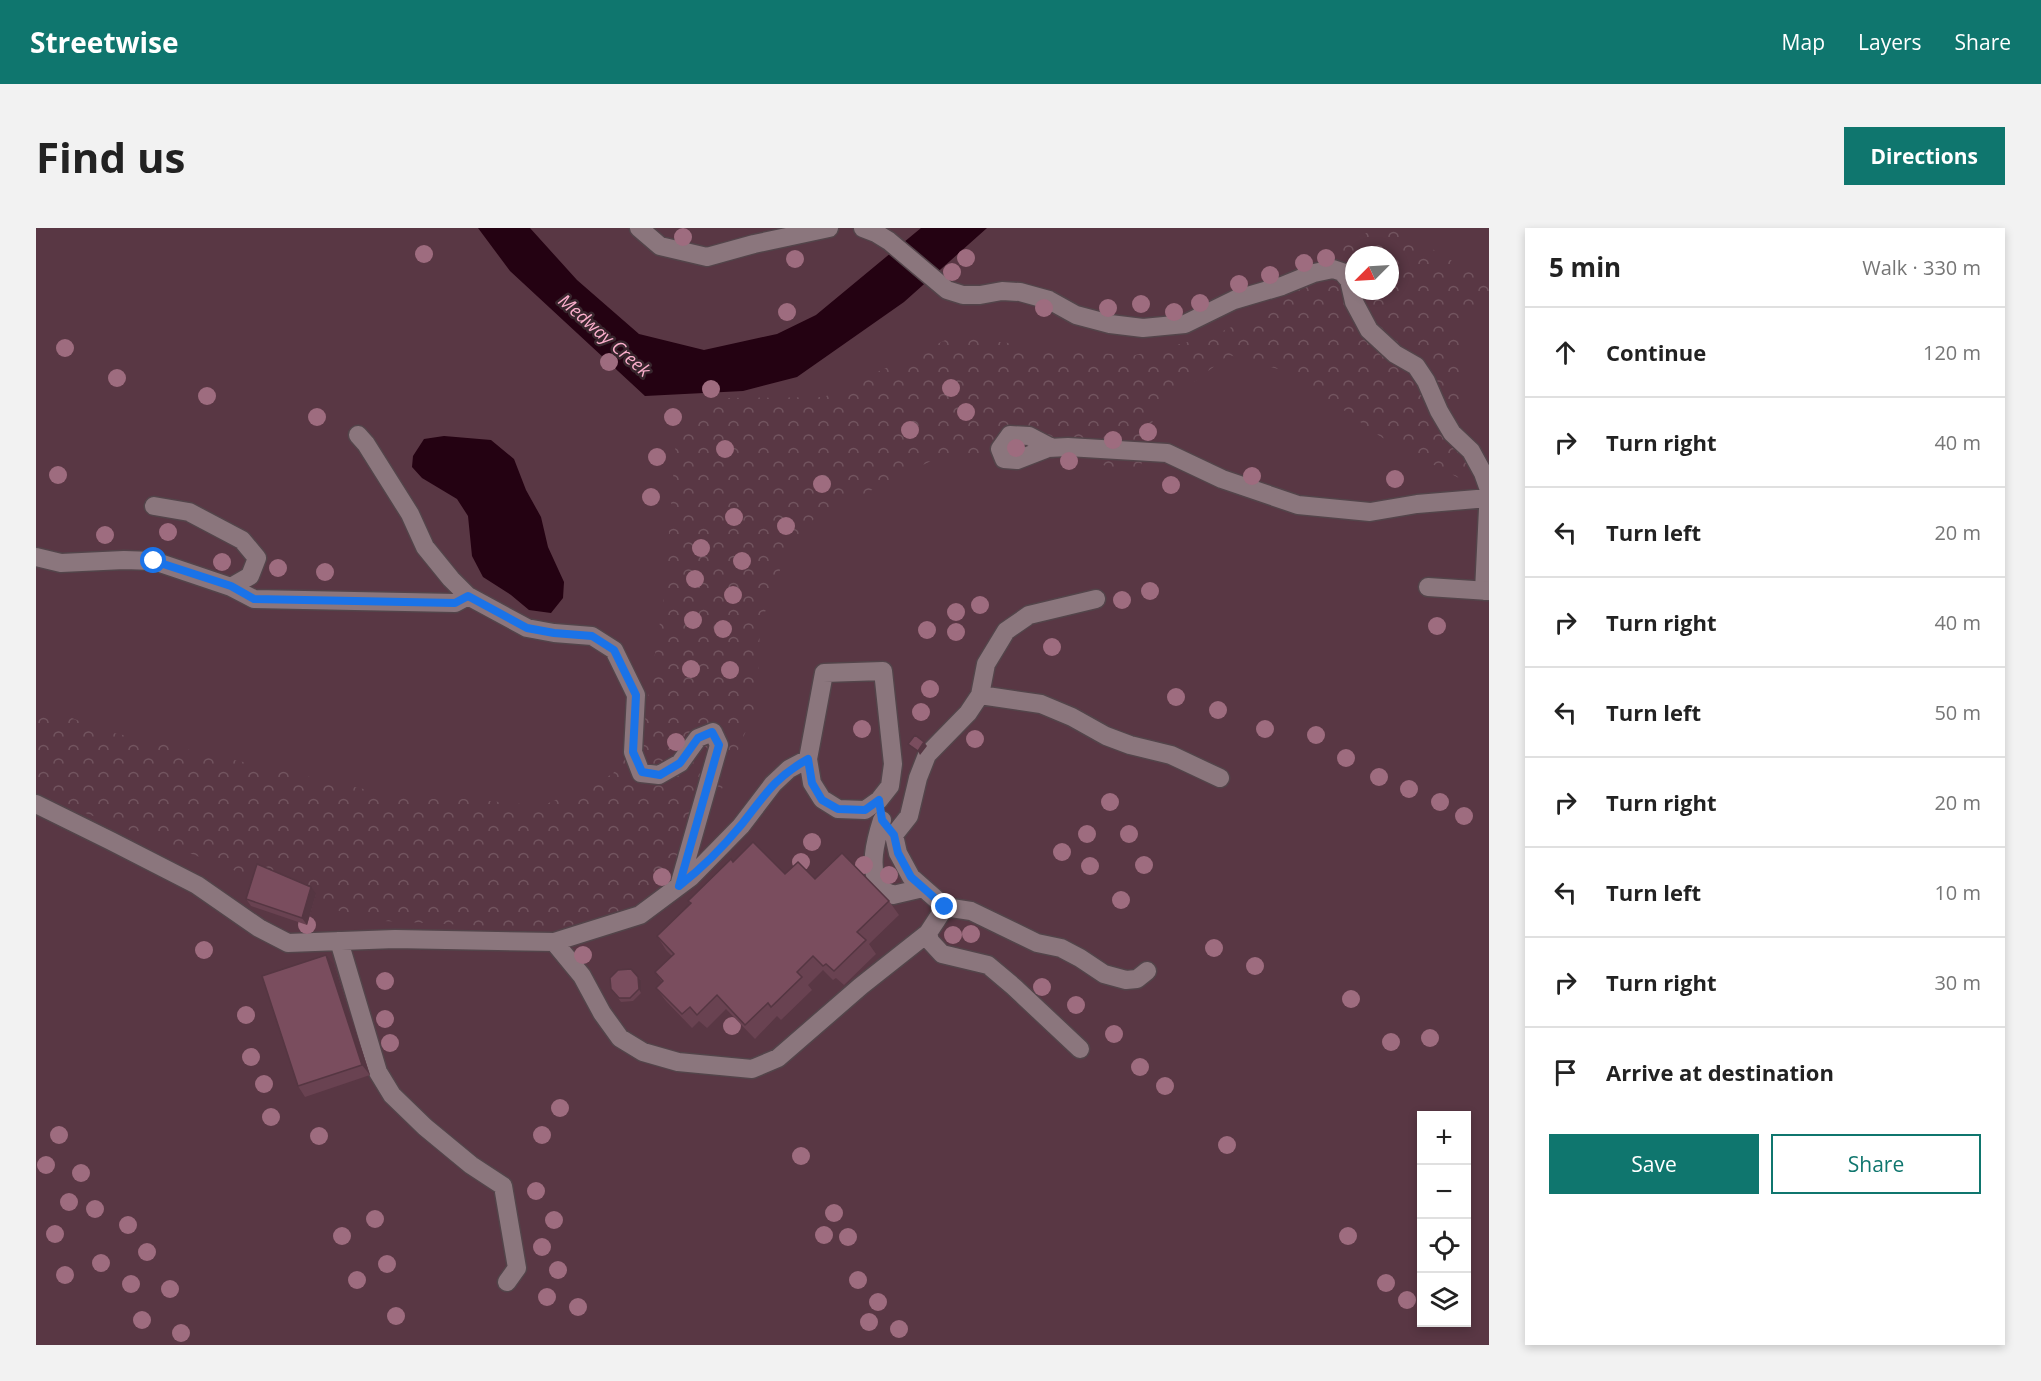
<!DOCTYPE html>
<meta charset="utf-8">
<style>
body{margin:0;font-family:"Open Sans",sans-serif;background:#f2f2f2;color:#222}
.controls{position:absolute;right:18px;bottom:18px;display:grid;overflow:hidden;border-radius:0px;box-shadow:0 3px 9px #0003}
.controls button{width:54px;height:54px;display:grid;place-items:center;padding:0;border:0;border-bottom:2px solid #e0e0e0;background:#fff;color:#222;font:30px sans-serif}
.compass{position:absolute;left:1309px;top:18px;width:54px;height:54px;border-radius:50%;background:#fff;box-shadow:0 3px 9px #0003;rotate:246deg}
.stop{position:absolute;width:18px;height:18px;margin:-14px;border:4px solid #1a73e8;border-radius:50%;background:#fff}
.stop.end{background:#1a73e8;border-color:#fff;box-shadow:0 2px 6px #0008}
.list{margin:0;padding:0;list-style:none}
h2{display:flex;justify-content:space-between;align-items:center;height:78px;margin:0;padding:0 24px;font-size:26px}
h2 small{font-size:20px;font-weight:400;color:#767676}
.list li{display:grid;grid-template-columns:39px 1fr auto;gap:18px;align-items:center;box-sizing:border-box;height:90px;padding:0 24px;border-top:2px solid #e0e0e0}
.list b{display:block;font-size:22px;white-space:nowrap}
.list em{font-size:20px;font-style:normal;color:#767676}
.actions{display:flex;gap:12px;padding:18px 24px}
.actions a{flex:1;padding:14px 0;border:2px solid #0f766e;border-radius:0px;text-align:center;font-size:21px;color:#0f766e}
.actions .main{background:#0f766e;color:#fff}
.icon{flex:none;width:33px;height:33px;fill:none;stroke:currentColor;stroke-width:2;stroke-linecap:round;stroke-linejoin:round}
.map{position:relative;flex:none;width:1453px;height:1117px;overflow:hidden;border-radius:0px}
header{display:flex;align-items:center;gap:36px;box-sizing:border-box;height:84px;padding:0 30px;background:#0f766e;color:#fff}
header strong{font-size:28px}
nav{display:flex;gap:33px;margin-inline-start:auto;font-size:21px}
.intro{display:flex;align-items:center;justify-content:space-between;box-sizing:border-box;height:144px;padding:0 36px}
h1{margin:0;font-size:42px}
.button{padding:15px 27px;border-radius:0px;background:#0f766e;color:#fff;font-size:21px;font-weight:700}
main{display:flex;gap:36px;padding:0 36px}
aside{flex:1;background:#fff;border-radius:0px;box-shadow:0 3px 9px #0003}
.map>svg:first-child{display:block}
.grass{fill:#593744;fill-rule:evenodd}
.forest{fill:url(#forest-crowns);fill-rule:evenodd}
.water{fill:#240212}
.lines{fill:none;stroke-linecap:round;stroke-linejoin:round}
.minor-casing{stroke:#53444a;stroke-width:21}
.minor{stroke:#8b767d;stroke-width:18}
.tree{fill:#9e6c7f}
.wall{fill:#694251}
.shaded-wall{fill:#553642}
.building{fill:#7a4d5e;stroke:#553642;stroke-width:1.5}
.route{stroke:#1a73e8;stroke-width:8}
.labels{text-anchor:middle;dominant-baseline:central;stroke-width:5;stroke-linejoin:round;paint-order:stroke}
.water-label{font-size:18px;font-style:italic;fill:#faaecb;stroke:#38262d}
</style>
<header>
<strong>Streetwise</strong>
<nav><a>Map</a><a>Layers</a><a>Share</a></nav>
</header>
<div class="intro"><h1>Find us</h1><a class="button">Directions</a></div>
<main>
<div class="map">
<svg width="1453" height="1117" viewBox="0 0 1453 1117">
<defs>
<pattern id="forest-crowns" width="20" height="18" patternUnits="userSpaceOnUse" patternTransform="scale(1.5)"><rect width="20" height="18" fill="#593744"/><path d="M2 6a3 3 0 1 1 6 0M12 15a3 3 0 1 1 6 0" fill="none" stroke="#72545f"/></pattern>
</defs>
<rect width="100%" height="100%" fill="#38262d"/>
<path class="grass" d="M0 0H1453V1117H0ZM1318 27H1354V63H1318ZM1386 888H1430V1094H1386Z"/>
<path class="forest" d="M1339 0H1361L1453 55V75L1426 93 1422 161 1440 259 1345 209 1256 145 1193 127 1119 184 1102 249 1041 228 985 225 897 232 779 290 754 314 724 398 721 476 674 590 629 659 597 684 515 701 327 692 0 566V476L69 503 372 571H432L506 578 577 546 611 476 628 369 641 199 691 170 788 169 916 109 1095 128 1176 108 1224 86 1310 17ZM1318 27H1354V63H1318Z"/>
<path class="water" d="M442 0H494L541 52 603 106 668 122 741 106 780 87 885 0H951L868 74 761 149 707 163 609 168 474 43Z
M408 208 455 212 478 231 490 262 505 289 512 319 528 354 527 370 515 385 493 382 475 367 447 349 436 328 432 288 421 271 386 250 376 239 377 228 388 211Z"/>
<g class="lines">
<g class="minor-casing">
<path id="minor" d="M603 0 624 18 671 29 718 16 793 0
M827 0 840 5 853 13 911 62 927 67H944L966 63 984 64 1013 72 1040 87 1074 96 1107 100 1149 96 1198 72 1246 58 1278 45 1297 41 1306 44 1313 52 1318 74 1333 102 1359 126 1380 138 1390 153 1403 183 1416 205 1435 223 1447 245 1452 259
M322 207 330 216 374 286 389 319 415 351 432 368 491 400 518 405 556 408 578 422 600 467 597 524 605 545 623 547 644 535 662 510 677 504 683 517 643 658
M1016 220 993 208 974 207 964 221 968 231 981 232 1012 220 1032 219 1131 225 1186 251 1262 277 1334 284 1381 276 1453 270
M0 329 25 335 88 332 118 333 195 359 214 348 221 330 206 312 153 284 118 278
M195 359 218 371 419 375 432 368
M1392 359 1453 363
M1448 363 1452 281
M1060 371 993 387 970 403 950 436 944 467 932 485 891 527 882 550 873 588 858 607 862 625 875 649 909 679 935 683 1001 715 1025 720 1044 730 1068 746 1090 752 1101 751 1111 743
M847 443 857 536 854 558 843 572 829 582 802 581 786 571 776 555 772 531 788 445Z
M944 467 1005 476 1036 489 1070 508 1094 517 1135 527 1184 550
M0 576 75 613 161 657 223 700 252 715 359 711 518 714 604 687 655 649 705 598 737 556 753 541 772 531
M846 592C840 611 831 642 845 660 847 663 853 665 857 667L887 660
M909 679 892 705 894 713 906 726 952 737 978 759 1044 821
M303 713 342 844 356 867 389 899 435 937 467 958 481 1040 471 1054
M518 714 546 748 566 785 584 810 607 824 642 834 716 841 742 830 825 758 892 705"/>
</g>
<use href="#minor" class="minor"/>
</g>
<g class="tree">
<circle cx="647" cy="9" r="9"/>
<circle cx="388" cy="26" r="9"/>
<circle cx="930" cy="30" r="9"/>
<circle cx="1290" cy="30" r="9"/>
<circle cx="759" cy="31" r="9"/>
<circle cx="1268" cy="35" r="9"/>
<circle cx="916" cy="44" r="9"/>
<circle cx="1234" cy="47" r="9"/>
<circle cx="1203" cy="56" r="9"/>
<circle cx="1164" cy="75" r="9"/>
<circle cx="1105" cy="76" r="9"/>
<circle cx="1008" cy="80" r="9"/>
<circle cx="1072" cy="80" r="9"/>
<circle cx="751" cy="84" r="9"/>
<circle cx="1138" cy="84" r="9"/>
<circle cx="29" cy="120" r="9"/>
<circle cx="573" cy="134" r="9"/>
<circle cx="81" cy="150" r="9"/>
<circle cx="915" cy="160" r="9"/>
<circle cx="675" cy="161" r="9"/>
<circle cx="171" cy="168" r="9"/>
<circle cx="930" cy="184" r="9"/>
<circle cx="281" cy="189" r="9"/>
<circle cx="637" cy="189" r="9"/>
<circle cx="874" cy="202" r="9"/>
<circle cx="1112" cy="204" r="9"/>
<circle cx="1077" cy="212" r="9"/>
<circle cx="980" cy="220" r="9"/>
<circle cx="689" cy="221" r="9"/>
<circle cx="621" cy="229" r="9"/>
<circle cx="1033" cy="233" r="9"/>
<circle cx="22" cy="247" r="9"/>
<circle cx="1216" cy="248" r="9"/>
<circle cx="1359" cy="251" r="9"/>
<circle cx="786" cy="256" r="9"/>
<circle cx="1135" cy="257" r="9"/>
<circle cx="615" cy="269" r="9"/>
<circle cx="698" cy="289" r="9"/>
<circle cx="750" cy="298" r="9"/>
<circle cx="132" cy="304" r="9"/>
<circle cx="69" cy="307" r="9"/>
<circle cx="665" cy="320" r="9"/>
<circle cx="706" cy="333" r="9"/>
<circle cx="186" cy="334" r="9"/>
<circle cx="242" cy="340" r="9"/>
<circle cx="289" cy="344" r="9"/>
<circle cx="659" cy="351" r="9"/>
<circle cx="1114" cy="363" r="9"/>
<circle cx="697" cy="367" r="9"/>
<circle cx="1086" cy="372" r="9"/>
<circle cx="944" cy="377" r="9"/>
<circle cx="920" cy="384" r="9"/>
<circle cx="657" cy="392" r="9"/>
<circle cx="1401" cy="398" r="9"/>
<circle cx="687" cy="401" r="9"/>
<circle cx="891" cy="402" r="9"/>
<circle cx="920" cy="404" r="9"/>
<circle cx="1016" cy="419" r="9"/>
<circle cx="655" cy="441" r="9"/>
<circle cx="694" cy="442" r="9"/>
<circle cx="894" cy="461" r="9"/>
<circle cx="1140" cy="469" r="9"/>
<circle cx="1182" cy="482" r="9"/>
<circle cx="885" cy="484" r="9"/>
<circle cx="826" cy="501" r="9"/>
<circle cx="1229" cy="501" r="9"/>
<circle cx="1280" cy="507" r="9"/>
<circle cx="939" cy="511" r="9"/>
<circle cx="640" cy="514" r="9"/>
<circle cx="1310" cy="530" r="9"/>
<circle cx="1343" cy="549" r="9"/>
<circle cx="1373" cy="561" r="9"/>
<circle cx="1074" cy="574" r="9"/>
<circle cx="1404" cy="574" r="9"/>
<circle cx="1428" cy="588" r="9"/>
<circle cx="1051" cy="606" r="9"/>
<circle cx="1093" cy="606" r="9"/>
<circle cx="776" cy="614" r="9"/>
<circle cx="1026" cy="624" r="9"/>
<circle cx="765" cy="634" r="9"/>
<circle cx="828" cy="637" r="9"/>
<circle cx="1108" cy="637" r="9"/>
<circle cx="1054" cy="638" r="9"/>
<circle cx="853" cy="647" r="9"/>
<circle cx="626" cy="649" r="9"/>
<circle cx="1085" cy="672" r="9"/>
<circle cx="271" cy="697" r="9"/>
<circle cx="935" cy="706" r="9"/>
<circle cx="917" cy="707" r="9"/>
<circle cx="1178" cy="720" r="9"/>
<circle cx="168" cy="722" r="9"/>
<circle cx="547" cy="727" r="9"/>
<circle cx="1219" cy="738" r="9"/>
<circle cx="349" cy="753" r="9"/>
<circle cx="1006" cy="759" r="9"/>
<circle cx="1315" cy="771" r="9"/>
<circle cx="1040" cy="777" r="9"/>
<circle cx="210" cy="787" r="9"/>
<circle cx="349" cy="791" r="9"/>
<circle cx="696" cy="798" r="9"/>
<circle cx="1078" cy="806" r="9"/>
<circle cx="1394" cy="810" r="9"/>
<circle cx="1355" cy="814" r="9"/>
<circle cx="354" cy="815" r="9"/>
<circle cx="215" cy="829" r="9"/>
<circle cx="1104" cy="839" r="9"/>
<circle cx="228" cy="856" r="9"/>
<circle cx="1129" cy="858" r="9"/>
<circle cx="524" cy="880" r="9"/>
<circle cx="235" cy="889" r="9"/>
<circle cx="23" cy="907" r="9"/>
<circle cx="506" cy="907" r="9"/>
<circle cx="283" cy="908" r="9"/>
<circle cx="1191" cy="917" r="9"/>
<circle cx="765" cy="928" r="9"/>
<circle cx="10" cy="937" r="9"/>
<circle cx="45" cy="945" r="9"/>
<circle cx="500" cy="963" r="9"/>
<circle cx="33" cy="974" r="9"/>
<circle cx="59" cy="981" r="9"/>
<circle cx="798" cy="985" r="9"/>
<circle cx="339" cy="991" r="9"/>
<circle cx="518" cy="992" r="9"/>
<circle cx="92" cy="997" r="9"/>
<circle cx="19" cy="1006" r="9"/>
<circle cx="788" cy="1007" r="9"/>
<circle cx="306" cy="1008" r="9"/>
<circle cx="1312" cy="1008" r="9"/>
<circle cx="812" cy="1009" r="9"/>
<circle cx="506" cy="1019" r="9"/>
<circle cx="111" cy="1024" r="9"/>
<circle cx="65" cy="1035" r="9"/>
<circle cx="351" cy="1036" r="9"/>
<circle cx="522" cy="1042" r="9"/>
<circle cx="29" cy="1047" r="9"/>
<circle cx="321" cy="1052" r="9"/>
<circle cx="822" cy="1052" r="9"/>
<circle cx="1350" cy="1055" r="9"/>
<circle cx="95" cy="1056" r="9"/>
<circle cx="134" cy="1061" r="9"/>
<circle cx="511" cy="1069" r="9"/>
<circle cx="1371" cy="1072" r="9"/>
<circle cx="842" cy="1074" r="9"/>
<circle cx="542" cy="1079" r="9"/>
<circle cx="360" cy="1088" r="9"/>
<circle cx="106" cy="1092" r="9"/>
<circle cx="833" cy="1094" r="9"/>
<circle cx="863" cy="1101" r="9"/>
<circle cx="145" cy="1105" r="9"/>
</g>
<path class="wall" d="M697 634 749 646 779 651 853 673 863 687 833 716 840 726 808 757 800 750 797 752 787 742 772 757 776 762 745 792 741 788 719 811 690 781 671 800 663 793 656 800 630 773 620 760 626 754 619 744 636 728 630 722 621 708 654 676 652 673Z
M280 666 271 697 215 678 210 671Z
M298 737 334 847 269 869 262 858Z
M602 749 605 752V765L597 773 585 774 575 761Z"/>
<path class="shaded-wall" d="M888 514 891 518 884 527 882 523Z
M275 659 280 666 271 697 266 690Z
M290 727 298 737 334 847 326 837Z
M602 749 605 752V765L603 761Z"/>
<path class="building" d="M879 507 888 514 882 523 872 516Z
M717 614 749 646 762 634 779 651 806 625 853 673 821 704 830 712 798 743 790 736 787 738 777 728 761 744 766 749 735 779 732 775 709 797 681 767 661 787 654 779 646 786 620 760 627 753 619 744 638 726 621 708 655 675 652 673 695 631 697 634Z
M221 636 275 659 266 690 210 671Z
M290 727 326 837 262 858 226 748Z
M595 741 602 749 603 761 594 770H583L575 761 574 750 582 742Z"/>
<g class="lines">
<path class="route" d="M118 333 195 358 218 371 419 375 432 368 491 400 518 405 556 408 578 422 600 467 597 524 606 544 624 547 644 535 662 510 676 504 683 517 643 658C665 641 688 618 706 596 729 567 738 550 772 531L776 555 786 572 802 581 829 582 843 572 846 592 858 607 862 625 875 649 909 679"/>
</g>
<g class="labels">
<g class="water-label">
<text transform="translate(569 107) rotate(41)">Medway Creek</text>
</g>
</g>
</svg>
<div class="controls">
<button>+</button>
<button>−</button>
<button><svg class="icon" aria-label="locate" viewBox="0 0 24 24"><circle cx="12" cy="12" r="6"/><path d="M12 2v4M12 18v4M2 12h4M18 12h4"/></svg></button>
<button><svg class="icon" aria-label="layers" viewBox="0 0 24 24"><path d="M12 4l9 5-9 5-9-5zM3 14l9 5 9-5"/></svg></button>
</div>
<svg class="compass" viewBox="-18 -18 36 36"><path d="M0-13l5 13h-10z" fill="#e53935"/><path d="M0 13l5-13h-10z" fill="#767676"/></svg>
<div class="stop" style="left:118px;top:333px"></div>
<div class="stop end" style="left:909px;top:679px"></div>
</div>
<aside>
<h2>5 min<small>Walk · 330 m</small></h2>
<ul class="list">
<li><svg class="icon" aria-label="ahead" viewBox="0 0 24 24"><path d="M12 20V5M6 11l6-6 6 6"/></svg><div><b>Continue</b></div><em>120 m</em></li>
<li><svg class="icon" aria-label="right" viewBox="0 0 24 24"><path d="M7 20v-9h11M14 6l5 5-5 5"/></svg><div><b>Turn right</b></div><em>40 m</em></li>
<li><svg class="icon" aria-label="left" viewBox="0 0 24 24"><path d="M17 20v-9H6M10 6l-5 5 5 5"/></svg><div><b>Turn left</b></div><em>20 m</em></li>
<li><svg class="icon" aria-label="right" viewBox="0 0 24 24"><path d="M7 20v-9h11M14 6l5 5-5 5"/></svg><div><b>Turn right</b></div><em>40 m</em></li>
<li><svg class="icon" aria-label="left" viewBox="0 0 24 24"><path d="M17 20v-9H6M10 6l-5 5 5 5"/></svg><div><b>Turn left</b></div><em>50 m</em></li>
<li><svg class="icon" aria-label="right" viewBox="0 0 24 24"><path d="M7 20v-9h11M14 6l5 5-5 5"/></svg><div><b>Turn right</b></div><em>20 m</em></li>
<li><svg class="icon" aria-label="left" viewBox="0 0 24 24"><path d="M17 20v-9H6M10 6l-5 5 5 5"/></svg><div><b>Turn left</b></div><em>10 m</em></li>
<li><svg class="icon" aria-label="right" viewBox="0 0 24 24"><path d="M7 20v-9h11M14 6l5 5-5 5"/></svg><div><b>Turn right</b></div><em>30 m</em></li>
<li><svg class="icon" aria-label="arrive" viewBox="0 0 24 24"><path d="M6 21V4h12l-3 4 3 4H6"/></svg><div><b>Arrive at destination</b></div></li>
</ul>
<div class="actions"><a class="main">Save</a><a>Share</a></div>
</aside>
</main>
